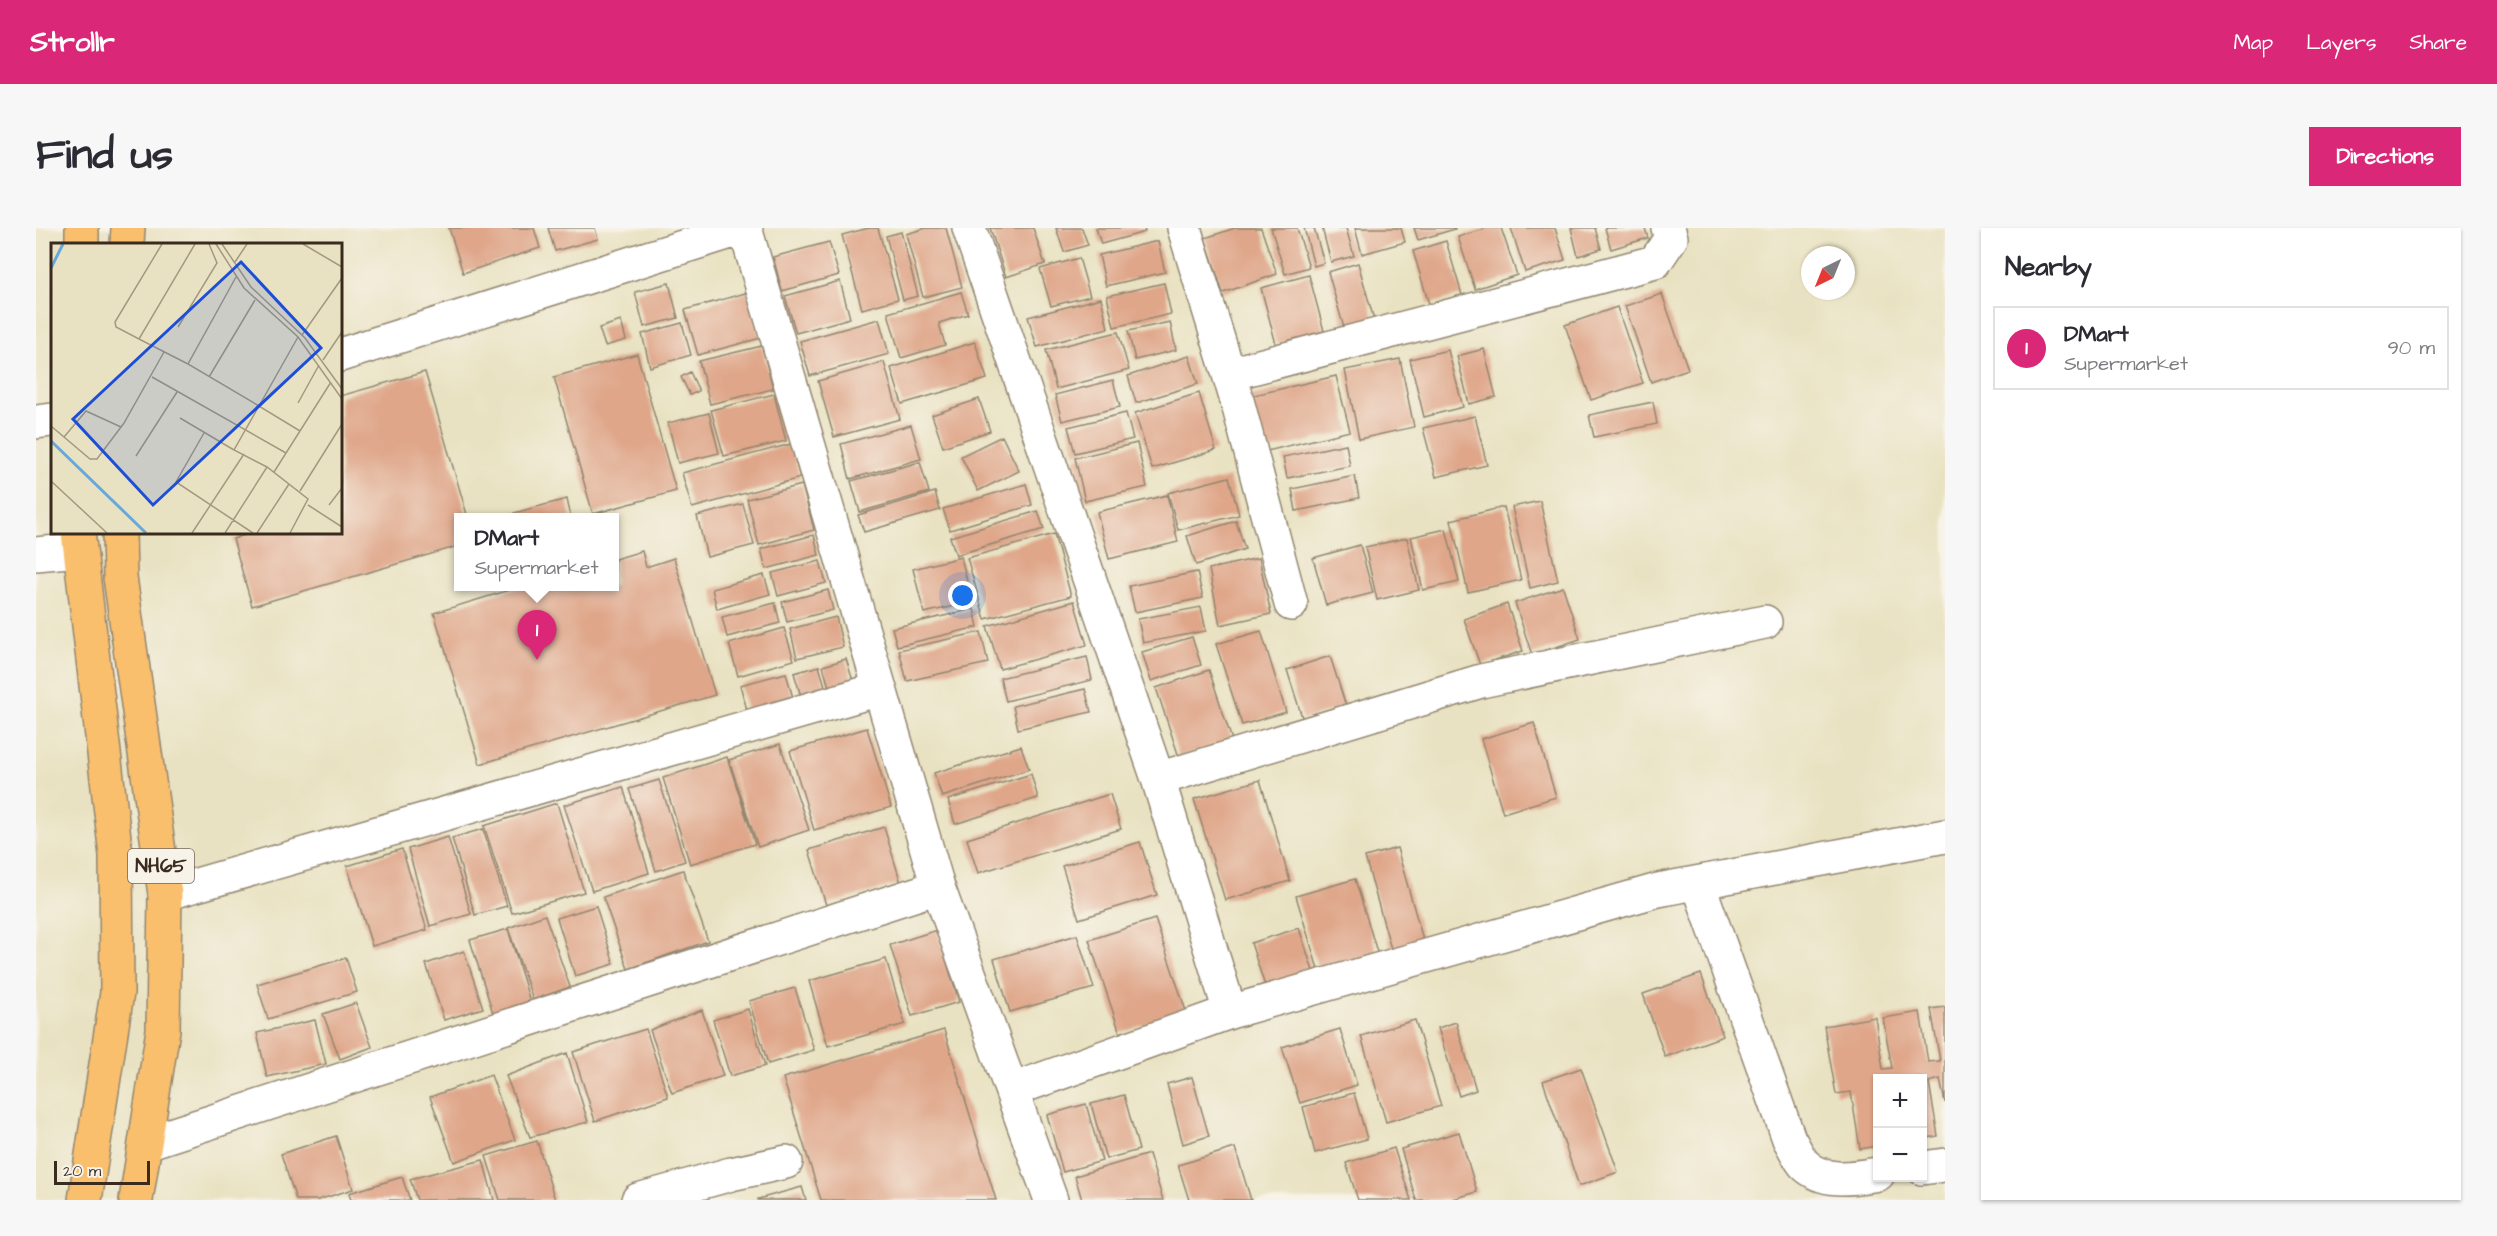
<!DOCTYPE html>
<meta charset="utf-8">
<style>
body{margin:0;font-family:"Architects Daughter",sans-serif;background:#f7f7f7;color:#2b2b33}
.controls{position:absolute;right:18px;bottom:18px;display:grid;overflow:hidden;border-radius:0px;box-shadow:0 2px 4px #0004}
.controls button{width:54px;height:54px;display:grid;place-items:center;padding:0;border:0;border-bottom:2px solid #e1e1e2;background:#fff;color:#2b2b33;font:30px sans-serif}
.compass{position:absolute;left:1765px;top:18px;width:54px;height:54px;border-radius:50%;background:#fff;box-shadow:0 2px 4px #0004;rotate:223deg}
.scale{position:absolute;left:18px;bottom:15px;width:96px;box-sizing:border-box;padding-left:6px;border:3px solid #3b2a1e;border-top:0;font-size:16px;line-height:21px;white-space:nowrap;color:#3b2a1e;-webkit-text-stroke:4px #f7f3e8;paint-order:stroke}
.you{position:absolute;left:927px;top:368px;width:21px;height:21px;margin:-15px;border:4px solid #fff;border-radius:50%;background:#1a73e8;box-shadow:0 0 0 9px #1a73e833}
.badge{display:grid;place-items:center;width:39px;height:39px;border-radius:50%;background:#db2777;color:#fff;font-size:20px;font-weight:700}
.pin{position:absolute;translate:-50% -50px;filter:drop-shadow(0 2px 3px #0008)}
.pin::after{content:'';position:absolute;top:32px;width:21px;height:18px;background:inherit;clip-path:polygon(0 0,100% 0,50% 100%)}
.popup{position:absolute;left:418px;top:285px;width:165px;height:78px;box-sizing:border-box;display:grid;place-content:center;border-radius:0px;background:#fff;filter:drop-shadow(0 2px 4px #0005);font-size:20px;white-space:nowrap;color:#7c7c81}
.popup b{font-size:22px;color:#2b2b33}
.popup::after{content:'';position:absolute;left:50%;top:100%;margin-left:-12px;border:12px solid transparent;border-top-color:#fff}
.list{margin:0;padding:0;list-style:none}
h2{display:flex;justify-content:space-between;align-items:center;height:78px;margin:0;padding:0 24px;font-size:26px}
h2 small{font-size:20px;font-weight:400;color:#7c7c81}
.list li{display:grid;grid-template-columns:39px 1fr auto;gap:18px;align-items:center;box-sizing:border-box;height:84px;margin:0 12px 12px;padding:0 12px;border:2px solid #e1e1e2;border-radius:0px}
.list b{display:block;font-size:22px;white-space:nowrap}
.list p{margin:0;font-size:20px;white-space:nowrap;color:#7c7c81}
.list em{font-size:20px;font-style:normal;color:#7c7c81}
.map{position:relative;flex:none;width:1909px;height:972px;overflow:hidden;border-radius:0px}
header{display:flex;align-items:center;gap:36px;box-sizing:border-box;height:84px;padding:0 30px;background:#db2777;color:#fff}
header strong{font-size:28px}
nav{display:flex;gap:33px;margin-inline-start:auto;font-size:21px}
.intro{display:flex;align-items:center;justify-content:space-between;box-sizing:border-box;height:144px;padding:0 36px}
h1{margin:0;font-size:42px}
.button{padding:15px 27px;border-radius:0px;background:#db2777;color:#fff;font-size:21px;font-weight:700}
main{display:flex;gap:36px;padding:0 36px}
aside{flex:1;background:#fff;border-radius:0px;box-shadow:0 2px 4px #0004}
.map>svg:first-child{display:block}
.building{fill:#dfa689}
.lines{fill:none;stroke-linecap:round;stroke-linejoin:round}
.minor-casing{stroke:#928670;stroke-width:36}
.highway-casing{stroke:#928670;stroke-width:36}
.minor{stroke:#fff;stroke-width:33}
.highway{stroke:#f9bf6d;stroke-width:33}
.labels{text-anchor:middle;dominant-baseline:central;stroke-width:5;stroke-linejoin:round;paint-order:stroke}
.shield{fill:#f7f3e8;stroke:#73665b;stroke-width:1.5}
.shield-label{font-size:20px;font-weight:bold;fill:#3b2a1e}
.inset-river{fill:none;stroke:#67a9db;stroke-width:3}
.inset-road{fill:none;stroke:#a39880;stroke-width:1.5}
.view{fill:#1d4ed8;fill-opacity:0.15;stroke:#1d4ed8;stroke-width:3}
.inset-edge{fill:none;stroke:#3b2a1e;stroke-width:3}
</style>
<header>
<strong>Strollr</strong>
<nav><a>Map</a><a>Layers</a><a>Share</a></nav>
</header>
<div class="intro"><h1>Find us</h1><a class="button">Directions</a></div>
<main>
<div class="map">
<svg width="1909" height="972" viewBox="0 0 1909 972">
<rect width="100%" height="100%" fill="#f7f3e8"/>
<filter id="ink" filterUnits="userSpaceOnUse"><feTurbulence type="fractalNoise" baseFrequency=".0167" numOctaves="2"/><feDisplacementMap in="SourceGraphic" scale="12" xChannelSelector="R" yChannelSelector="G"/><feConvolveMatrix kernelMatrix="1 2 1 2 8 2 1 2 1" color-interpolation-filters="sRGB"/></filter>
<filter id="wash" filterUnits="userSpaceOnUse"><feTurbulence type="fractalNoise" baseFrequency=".008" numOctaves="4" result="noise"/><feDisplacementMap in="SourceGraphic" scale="24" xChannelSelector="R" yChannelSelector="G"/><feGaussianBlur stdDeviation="1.35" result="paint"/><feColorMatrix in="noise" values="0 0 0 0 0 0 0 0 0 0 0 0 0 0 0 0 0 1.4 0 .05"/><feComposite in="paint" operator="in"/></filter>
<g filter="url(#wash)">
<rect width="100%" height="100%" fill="#e9e2c2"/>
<g id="blocks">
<path class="building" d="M413 0H498L504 20 427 45Z
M512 0H559L562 11 519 23Z
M833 0H842L862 71 826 81 806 7Z
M890 0H910L926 59 887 69 870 6Z
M954 0H997L1009 36 970 49Z
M1020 0H1046L1052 17 1028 24Z
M1060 0H1108L1109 4 1065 16Z
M1199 0H1225L1241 46 1187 65 1169 10Z
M1235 0H1261L1273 39 1249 46Z
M1268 0H1278L1288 35 1278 38Z
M1286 0H1310L1318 28 1295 34Z
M1319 0H1365L1369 14 1326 26Z
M1378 0H1419V1L1382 12Z
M1451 0H1465L1481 47 1439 61 1422 9Z
M1475 0H1519L1529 32 1489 44Z
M1535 0H1559L1565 21 1542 28Z
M1569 0H1609L1612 10 1575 21Z
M865 4 882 68 867 72 850 8Z
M1122 13 1129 44 1070 58 1063 27Z
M1410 13 1426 67 1393 76 1377 23Z
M793 14 803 47 746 63 737 29Z
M1043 30 1054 68 1015 78 1004 41Z
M1322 35 1340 99 1310 107 1292 44Z
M1273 47 1288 103 1240 116 1225 60Z
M804 53 814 90 760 105 749 68Z
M633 55 642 90 608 99 599 64Z
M1128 55 1135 86 1078 99 1071 68Z
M713 64 725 110 662 127 649 82Z
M925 64 932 86 903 95 909 117 865 130 852 85Z
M1626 66 1652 141 1615 154 1589 78Z
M1065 70 1072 100 1001 119 992 89Z
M1581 79 1607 155 1555 172 1529 97Z
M843 91 853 126 774 148 764 113Z
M585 93 590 112 569 118 563 100Z
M1134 94 1140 122 1099 132 1092 103Z
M646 95 655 127 614 139 606 106Z
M1082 104 1093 142 1020 161 1010 122Z
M939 114 951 151 866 176 855 140Z
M726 118 737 161 674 176 663 133Z
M1448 121 1460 169 1433 176 1421 128Z
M1412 122 1427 179 1388 189 1374 131Z
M601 126 640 263 557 286 518 149Z
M1153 128 1162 156 1100 175 1092 148Z
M1364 131 1378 199 1323 211 1309 142Z
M848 134 864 191 798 209 782 153Z
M389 144 432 290H423V318L216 378 197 311 208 307 207 304H304V168Z
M654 144 663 163 654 167 645 149Z
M1300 148 1314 203 1227 224 1214 168Z
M1077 152 1084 179 1026 193 1019 167Z
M1163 165 1180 222 1116 241 1099 185Z
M738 166 750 213 688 228 675 182Z
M943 171 954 203 907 219 896 187Z
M1617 174 1621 196 1558 209 1553 187Z
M673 185 683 225 642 235 632 195Z
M1090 185 1097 211 1039 225 1032 199Z
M1439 188 1451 237 1400 249 1387 200Z
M875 197 885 231 814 251 805 216Z
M966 208 983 243 942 263 925 228Z
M1101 215 1111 259 1049 273 1039 230Z
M755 216 764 250 656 280 646 245Z
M1310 216 1314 238 1251 250 1247 229Z
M884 234 893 264 824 284 815 253Z
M1319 248 1323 270 1260 283 1256 261Z
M1193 249 1203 287 1142 302 1132 265Z
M990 256 996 277 914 302 907 281Z
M766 257 778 302 723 317 711 271Z
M899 264 904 282 828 304 822 287Z
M1131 267 1142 314 1073 331 1061 284Z
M531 271 535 290H479L478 285Z
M1504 273 1522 353 1494 360 1476 279Z
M707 276 718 317 671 329 661 288Z
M1468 279 1485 352 1432 364 1415 292Z
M1002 283 1008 301 920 327 914 309Z
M1200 293 1209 321 1160 337 1151 308Z
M1410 301 1423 354 1387 362 1375 309Z
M1018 306 1035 368 949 391 931 330Z
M778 307 783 327 730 341 725 321Z
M1371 310 1383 362 1341 372 1329 319Z
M1324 317 1337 365 1290 377 1277 330Z
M606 323 610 339 638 330 679 467 444 536 398 385 487 358H579V331Z
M925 329 936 374 888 385 877 341Z
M1223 330 1235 386 1184 397 1173 341Z
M784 333 790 355 742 368 736 345Z
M1161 344 1167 370 1099 384 1093 358Z
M728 347 734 366 681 381 676 361Z
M1527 359 1544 411 1496 427 1479 375Z
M792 362 797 382 751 394 746 374Z
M1038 373 1051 417 964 441 951 398Z
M739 375 744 395 691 409 686 389Z
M1471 376 1487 423 1444 437 1428 391Z
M1165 379 1170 403 1107 415 1102 391Z
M938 381 942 399 861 418 856 400Z
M800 389 807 419 761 430 754 401Z
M748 400 758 432 702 448 693 416Z
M1225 403 1250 484 1206 497 1180 416Z
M945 404 952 435 871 453 863 422Z
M1156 409 1165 437 1115 453 1106 424Z
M1294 428 1310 478 1267 492 1251 442Z
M1051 429 1056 452 970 473 964 450Z
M810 431 818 456 794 463 787 438Z
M783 438 792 468 767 475 758 445Z
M1173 442 1196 512 1143 529 1120 460Z
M750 445 759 477 713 489 704 457Z
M1049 461 1055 484 982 501 977 478Z
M1498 495 1520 569 1467 585 1445 511Z
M831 500 855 579 778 602 754 523Z
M744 516 773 602 722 619 693 532Z
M985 518 993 541 906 569 898 545Z
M691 529 719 616 654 636 627 550Z
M995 546 1002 570 919 596 912 572Z
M623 552 649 633 620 643 593 561Z
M1224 552 1254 653 1189 672 1158 571Z
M587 559 613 645 556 663 528 577Z
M1074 566 1085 601 942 645 931 611Z
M521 575 548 664 476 685 448 598Z
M848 599 865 655 790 677 773 622Z
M447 601 471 678 439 687 416 610Z
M412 609 435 686 394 698 372 621Z
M1104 614 1121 667 1043 691 1026 638Z
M1361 620 1389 719 1357 728 1329 629Z
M366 621 391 702 336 718 311 638Z
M647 642 672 713 592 741 567 669Z
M1319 651 1344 734 1285 751 1260 668Z
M560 678 578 736 539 748 521 690Z
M509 687 534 759 497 772 472 700Z
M1119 691 1150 783 1084 805 1053 712Z
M1263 700 1278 746 1230 761 1215 715Z
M472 701 494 774 457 785 434 712Z
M901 702 923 774 876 788 854 717Z
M1041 707 1058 760 974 784 958 731Z
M428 723 447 780 408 792 390 736Z
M310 730 321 764 232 791 221 756Z
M850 731 869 796 792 818 773 753Z
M1665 746 1687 808 1629 829 1607 766Z
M759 760 778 822 732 836 713 773Z
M320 775 336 819 304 831 287 786Z
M1909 779V875L1904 851 1893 854 1902 908 1886 911V850H1842V918L1824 921 1815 864 1800 866 1788 798 1839 789 1847 841 1856 840 1847 790 1884 784 1892 834 1904 833 1895 781Z
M712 781 729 838 694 848 677 792Z
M666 782 687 848 636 865 614 802Z
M279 792 290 836 231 849 221 805Z
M1379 792 1405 878 1350 894 1325 808Z
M1420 794 1440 862 1423 868 1402 800Z
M610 801 632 869 559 893 537 824Z
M1304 801 1321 857 1264 875 1246 819Z
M908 802 960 972H785L747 850Z
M531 825 552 894 494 909 470 848Z
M1545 840 1582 944 1543 958 1507 853Z
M455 847 479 912 418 934 394 869Z
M1156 849 1173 908 1147 916 1131 856Z
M1318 865 1331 911 1279 925 1267 879Z
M1088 867 1103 922 1070 931 1055 876Z
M1050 876 1066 933 1027 944 1011 887Z
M1423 904 1441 964 1414 972H1380L1365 921Z
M300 908 317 961 282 972H260L245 926Z
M501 913 519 972H464L450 928Z
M1199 920 1215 972H1153L1142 937Z
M1358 920 1375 972H1322L1310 935Z
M1113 926 1127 972H1046L1039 948Z
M447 932 458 972H381L374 951Z
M366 949 374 972H315L313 965Z
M766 959 770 972H722V971Z"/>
</g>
</g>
<g filter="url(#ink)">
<use href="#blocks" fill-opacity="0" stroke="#928670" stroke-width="1.5"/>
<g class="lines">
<g class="minor-casing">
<path id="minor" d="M933 0 1122 551 1194 784
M1148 0 1202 176 1255 376
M304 127 707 0
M1193 146 1619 34 1635 10 1632 0
M0 194 16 192
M0 326 43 322
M1122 551 1445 453 1729 394
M1662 655 1753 911C1758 919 1762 929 1768 936 1788 956 1817 950 1842 946
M902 659 1015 972
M129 666 844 461
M976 862 1194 784 1622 662 1909 608
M110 915 902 659 709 0
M1886 940 1909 937
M602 972 695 946 750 934"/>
</g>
<g class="highway-casing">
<path id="highway" d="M46 16V0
M91 16 92 0
M42 304 80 627 81 765 49 972
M83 304 84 349 129 666 127 802 100 972"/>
</g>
<use href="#minor" class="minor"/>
<use href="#highway" class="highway"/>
</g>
</g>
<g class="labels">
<rect class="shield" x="92" y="621" width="66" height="34" rx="4.5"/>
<g class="shield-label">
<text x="125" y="638">NH65</text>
</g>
</g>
<g transform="translate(15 15)">
<rect width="291" height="291" fill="#e9e2c2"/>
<path class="inset-river" d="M0 25 12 1M0 198 95 290"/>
<path class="inset-road" d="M111 1 64 79 65 84 88 96 144 1M165 1 193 45 247 94 291 156M171 1 200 44 254 95 291 146M252 1 291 24M184 19 196 1M185 34 137 121 208 163 247 94M127 84 166 20 158 1M251 92 291 35M88 96 137 121M272 117 291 89M101 134 235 210M158 134 204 57M247 160 268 122M129 175 183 207M0 183 39 216H46L73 180 113 109M153 190 125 239 202 290M13 194 35 168 70 184M85 213 126 149M223 229 280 139M0 238 56 290M249 248 291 181M257 262 291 284M278 262 291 245M141 290 193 211M174 290 216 224M206 290 238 241M239 290 257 256 216 224 183 207 208 163 249 188"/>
<path class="view" d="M190 19 270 105 102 262 22 176Z"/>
<rect width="291" height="291" class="inset-edge"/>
</g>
</svg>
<div class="controls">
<button>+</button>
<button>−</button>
</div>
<svg class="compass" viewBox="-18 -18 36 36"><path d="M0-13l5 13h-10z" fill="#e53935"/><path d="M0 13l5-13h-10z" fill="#7c7c81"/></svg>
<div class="scale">20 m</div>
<div class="you"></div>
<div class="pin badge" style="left:501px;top:432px">1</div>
<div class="popup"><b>DMart</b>Supermarket</div>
</div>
<aside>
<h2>Nearby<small></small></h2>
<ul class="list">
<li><span class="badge">1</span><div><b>DMart</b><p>Supermarket</p></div><em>90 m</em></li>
</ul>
</aside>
</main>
